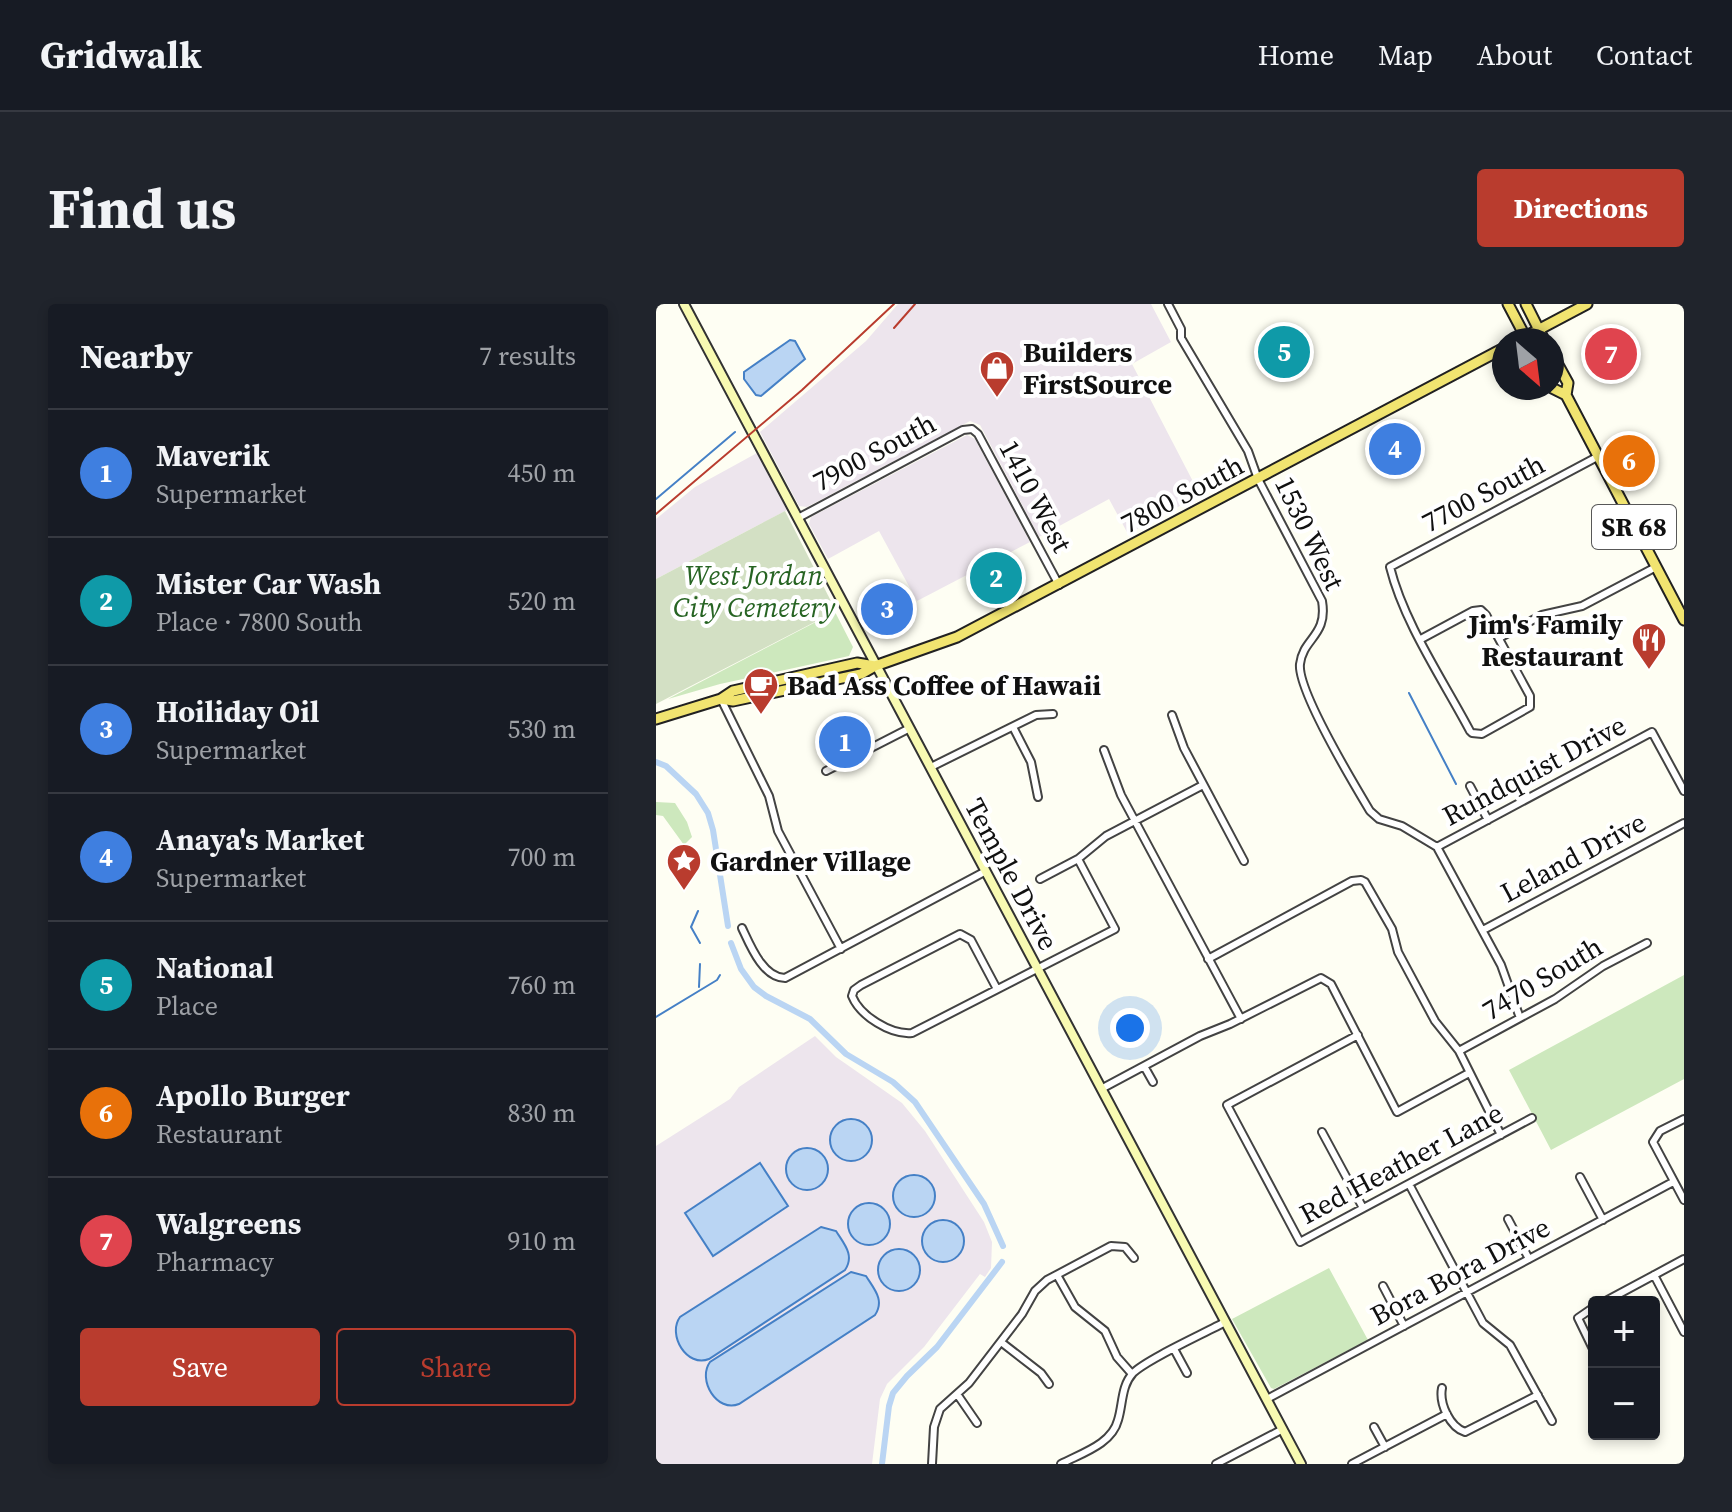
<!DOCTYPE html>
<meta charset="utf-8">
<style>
body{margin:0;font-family:"Source Serif 4",serif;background:#20242c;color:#f1f3f6}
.controls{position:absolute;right:24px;bottom:24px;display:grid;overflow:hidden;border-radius:8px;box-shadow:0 4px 12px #0003}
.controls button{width:72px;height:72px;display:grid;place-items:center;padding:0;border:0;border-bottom:2px solid #363941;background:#171b24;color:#f1f3f6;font:40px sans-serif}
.compass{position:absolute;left:836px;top:24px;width:72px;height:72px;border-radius:50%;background:#171b24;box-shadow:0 4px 12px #0003;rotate:152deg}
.you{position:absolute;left:474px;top:724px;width:28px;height:28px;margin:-20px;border:6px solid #fff;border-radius:50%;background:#1a73e8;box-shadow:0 0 0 12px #1a73e833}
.badge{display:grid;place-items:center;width:52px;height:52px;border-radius:50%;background:#b93c2e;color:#fff;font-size:26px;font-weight:700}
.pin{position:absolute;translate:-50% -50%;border:4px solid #fff;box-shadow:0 2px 8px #0006}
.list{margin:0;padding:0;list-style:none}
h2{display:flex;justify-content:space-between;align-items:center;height:104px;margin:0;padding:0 32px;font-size:34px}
h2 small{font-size:26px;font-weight:400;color:#9ea1a6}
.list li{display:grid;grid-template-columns:52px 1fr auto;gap:24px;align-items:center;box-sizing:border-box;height:128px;padding:0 32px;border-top:2px solid #363941}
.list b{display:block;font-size:30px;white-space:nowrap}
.list p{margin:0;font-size:26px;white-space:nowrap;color:#9ea1a6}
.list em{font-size:26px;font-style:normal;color:#9ea1a6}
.actions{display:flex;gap:16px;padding:24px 32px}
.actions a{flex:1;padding:18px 0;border:2px solid #b93c2e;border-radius:8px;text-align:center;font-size:28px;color:#b93c2e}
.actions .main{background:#b93c2e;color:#fff}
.map{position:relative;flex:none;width:1028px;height:1160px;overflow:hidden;border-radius:8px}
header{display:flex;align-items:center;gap:48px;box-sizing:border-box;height:112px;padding:0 40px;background:#171b24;border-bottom:2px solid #363941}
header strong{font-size:38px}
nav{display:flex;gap:44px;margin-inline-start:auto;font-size:28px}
.intro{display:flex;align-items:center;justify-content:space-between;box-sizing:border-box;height:192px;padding:0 48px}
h1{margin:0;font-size:56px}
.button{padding:20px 36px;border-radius:8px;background:#b93c2e;color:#fff;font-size:28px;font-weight:700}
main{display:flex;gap:48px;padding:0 48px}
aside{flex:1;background:#171b24;border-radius:8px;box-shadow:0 4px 12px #0003}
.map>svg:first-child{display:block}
.industrial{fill:#ede5ed}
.green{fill:#cde8bd}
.cemetery{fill:#d3e0c4}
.water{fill:#bad5f3;stroke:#4580c6;stroke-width:2}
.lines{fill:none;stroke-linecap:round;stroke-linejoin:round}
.stream{stroke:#4580c6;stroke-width:2}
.canal{stroke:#bad5f3;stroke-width:6}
.street-casing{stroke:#434343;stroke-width:10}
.secondary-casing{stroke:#323232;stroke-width:12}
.primary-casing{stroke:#212121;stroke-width:13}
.street{stroke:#fff;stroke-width:6}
.secondary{stroke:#f8fab2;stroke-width:8}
.primary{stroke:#f1e470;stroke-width:9}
.tram{stroke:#b93c2e;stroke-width:2}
.rail{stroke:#b93c2e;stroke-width:2}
.labels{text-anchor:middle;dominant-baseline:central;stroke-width:8;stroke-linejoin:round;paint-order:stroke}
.shield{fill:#fff;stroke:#585858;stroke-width:2}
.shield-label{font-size:26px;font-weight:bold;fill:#101010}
.poi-label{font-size:28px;font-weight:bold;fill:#101010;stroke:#fff;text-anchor:start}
.street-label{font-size:28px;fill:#101010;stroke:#fff}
.park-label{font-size:28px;font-style:italic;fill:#276423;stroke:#fff}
</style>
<header>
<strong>Gridwalk</strong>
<nav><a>Home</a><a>Map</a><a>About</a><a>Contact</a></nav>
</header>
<div class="intro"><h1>Find us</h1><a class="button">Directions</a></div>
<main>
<aside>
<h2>Nearby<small>7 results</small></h2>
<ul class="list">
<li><span class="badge" style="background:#3f7fe0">1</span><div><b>Maverik</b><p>Supermarket</p></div><em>450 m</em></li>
<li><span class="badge" style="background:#0f9aa8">2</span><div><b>Mister Car Wash</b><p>Place · 7800 South</p></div><em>520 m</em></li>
<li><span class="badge" style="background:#3f7fe0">3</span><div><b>Hoiliday Oil</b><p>Supermarket</p></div><em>530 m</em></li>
<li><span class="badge" style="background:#3f7fe0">4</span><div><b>Anaya's Market</b><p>Supermarket</p></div><em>700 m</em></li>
<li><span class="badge" style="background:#0f9aa8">5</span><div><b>National</b><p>Place</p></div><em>760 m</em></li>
<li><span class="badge" style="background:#e8710a">6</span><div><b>Apollo Burger</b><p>Restaurant</p></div><em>830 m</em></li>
<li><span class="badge" style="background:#e0444e">7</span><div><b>Walgreens</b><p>Pharmacy</p></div><em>910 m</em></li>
</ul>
<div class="actions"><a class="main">Save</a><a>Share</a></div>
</aside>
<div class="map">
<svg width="1028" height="1160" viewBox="0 0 1028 1160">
<rect width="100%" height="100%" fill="#fefef3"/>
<path class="industrial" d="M242 0H495L515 38 476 60 544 191 472 230 453 195 383 233 324 121 314 117 151 203 143 202 104 128 210 37Z
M311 131 319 135 374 238 261 297 223 227 172 255 153 220 155 213Z
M101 149 131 206 0 275V215L39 183Z
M159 732 180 753 246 799 269 827 328 918 336 938 335 964 329 973 324 970 268 1043 231 1080 224 1095 216 1160H0V842L74 795 83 783Z"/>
<path class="green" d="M179 308 197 343 193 352 64 380 12 395Z
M0 498 19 499 31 518 36 533 28 541 7 512 0 511Z
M1028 671V775L895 846 853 766Z
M673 964 712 1036 618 1085 615 1084 576 1015Z"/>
<path class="cemetery" d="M129 207 180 307 0 400V275Z"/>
<path class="water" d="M134 36 139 37 149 55 105 92 100 91 88 75V68Z
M174 836a21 21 0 1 1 42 0a21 21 0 1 1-42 0Z
M130 865a21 21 0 1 1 42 0a21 21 0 1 1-42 0Z
M104 859 132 902 57 952 29 909Z
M237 892a21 21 0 1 1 42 0a21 21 0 1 1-42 0Z
M192 920a21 21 0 1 1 42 0a21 21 0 1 1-42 0Z
M266 937a21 21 0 1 1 42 0a21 21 0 1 1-42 0Z
M165 923 180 927C188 940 199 951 189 966L53 1055C31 1064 11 1031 24 1013Z
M222 966a21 21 0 1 1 42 0a21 21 0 1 1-42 0Z
M195 968 210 972C218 985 229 996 219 1011L83 1100C61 1109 41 1076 54 1058Z"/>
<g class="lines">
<path class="stream" d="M0 195 79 128
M753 389 800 480
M42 607 35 623 44 639
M43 683 44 660
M0 713 61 676 64 671"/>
<path class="canal" d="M0 458 10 462 40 490 52 509 57 526 72 622
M75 639 85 665 98 683 110 692 154 715 190 750 237 778 259 798 328 900 347 942
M226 1160 233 1102 237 1089 251 1072 281 1043 346 958"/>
<g class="street-casing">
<path id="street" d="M512 0 525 25V34L592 147 602 175 666 297C672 332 647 334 644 360 641 386 699 482 714 507L723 515 746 522 781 543 845 661 864 714
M142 214 307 126 316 125 322 130 403 281
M843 334 886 311 926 302 1000 263
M765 335 817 307 825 306 830 311 874 392V403L826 430 816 429 814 427C787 376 748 319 734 263L941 153
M65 395 113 492 122 527 185 645
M516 411 528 444 588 557
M357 423 375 458 382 493
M448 446 465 491 585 715
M275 463 380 411 397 410
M170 467 252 425
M814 482 832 516
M781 543 996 428 1028 487
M384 575 422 555 450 532 547 481
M86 624C94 641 107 674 129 674L330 567
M827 626 1028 519
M552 655 696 577 705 576 709 578 736 625 742 648 779 717 803 747 845 831
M341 685 315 636 304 630 205 681 198 686 196 692C204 712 235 731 256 729L459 625 422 555
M702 731 571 801 644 938 876 814
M803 747 899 695 947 662 991 639
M488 762 497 778
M445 785 544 732 574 720 665 674 675 680 741 808 813 769
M1028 815 1004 827 997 838 1028 896
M666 828 707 904
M924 873 947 916
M753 880 827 1019 854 1041 896 1117
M852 915 873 955
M401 971 419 1003 449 1027 461 1053 476 1070
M998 971 1028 1028
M727 982 748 1022
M948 998 1028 955
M938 1003 922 1014 938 1047
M345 1038 385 1069 393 1080
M518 1045 531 1069
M786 1084C783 1100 794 1123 809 1128L882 1091
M301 1090 321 1119
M611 1095 1017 878
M718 1123 729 1143
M276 1160 278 1123 284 1105 313 1079 366 1010 379 987 391 976 455 942 469 943 478 954
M405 1160C426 1149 456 1140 462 1116 467 1100 465 1082 477 1069 491 1055 549 1029 569 1018
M560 1160 627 1125
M696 1160 791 1110"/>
</g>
<g class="secondary-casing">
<path id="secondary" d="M28 0 645 1160"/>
</g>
<g class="primary-casing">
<path id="primary" d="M852 0 871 36
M870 0 888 36
M863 36 931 0
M896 50 912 79 910 91 1028 316
M896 84 910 91
M65 395 77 397 205 370 219 362 301 333 848 44
M0 415 65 395 77 387 201 359 219 362"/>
</g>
<use href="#street" class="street"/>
<use href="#secondary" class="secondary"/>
<use href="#primary" class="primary"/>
<path class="tram" d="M0 210 146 86 238 0"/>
<path class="rail" d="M238 24 259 0"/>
</g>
<defs>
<g id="shop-pin" transform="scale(1.8)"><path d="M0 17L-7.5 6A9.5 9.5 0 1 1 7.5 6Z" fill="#b93c2e" stroke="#fff"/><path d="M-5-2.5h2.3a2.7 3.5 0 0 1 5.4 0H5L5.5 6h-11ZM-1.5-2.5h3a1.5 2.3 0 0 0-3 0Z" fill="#fff"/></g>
<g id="restaurant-pin" transform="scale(1.8)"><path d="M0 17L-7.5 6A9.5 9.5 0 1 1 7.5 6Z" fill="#b93c2e" stroke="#fff"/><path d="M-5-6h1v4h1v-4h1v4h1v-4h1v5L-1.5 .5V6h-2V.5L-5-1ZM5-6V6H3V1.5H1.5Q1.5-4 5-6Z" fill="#fff"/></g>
<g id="cafe-pin" transform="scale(1.8)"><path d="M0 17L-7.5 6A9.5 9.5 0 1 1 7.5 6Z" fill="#b93c2e" stroke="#fff"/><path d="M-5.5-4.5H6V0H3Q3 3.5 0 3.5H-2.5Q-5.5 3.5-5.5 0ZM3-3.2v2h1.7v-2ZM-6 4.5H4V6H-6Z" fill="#fff"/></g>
<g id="sight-pin" transform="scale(1.8)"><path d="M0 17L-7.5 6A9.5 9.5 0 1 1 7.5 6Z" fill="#b93c2e" stroke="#fff"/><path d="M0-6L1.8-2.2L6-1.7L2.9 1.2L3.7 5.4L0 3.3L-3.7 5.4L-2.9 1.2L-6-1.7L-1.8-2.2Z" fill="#fff"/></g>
</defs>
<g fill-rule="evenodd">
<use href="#shop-pin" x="341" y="64"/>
<use href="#restaurant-pin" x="993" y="336"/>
<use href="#cafe-pin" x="105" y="381"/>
<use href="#sight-pin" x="28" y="557"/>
</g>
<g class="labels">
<rect class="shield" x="936" y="201" width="84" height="44" rx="6"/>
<g class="shield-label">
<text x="978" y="223">SR 68</text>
</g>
<g class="poi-label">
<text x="367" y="48">Builders<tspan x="367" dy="32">FirstSource</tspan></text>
<text x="967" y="320" text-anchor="end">Jim's Family<tspan x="967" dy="32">Restaurant</tspan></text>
<text x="131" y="381">Bad Ass Coffee of Hawaii</text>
<text x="54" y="557">Gardner Village</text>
</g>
<g class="street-label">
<text transform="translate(218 148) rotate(-28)">7900 South</text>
<text transform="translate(827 189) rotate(-28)">7700 South</text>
<text transform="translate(526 190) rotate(-28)">7800 South</text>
<text transform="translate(380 192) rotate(62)">1410 West</text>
<text transform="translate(654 229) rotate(64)">1530 West</text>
<text transform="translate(878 466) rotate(-28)">Rundquist Drive</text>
<text transform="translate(917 553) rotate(-28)">Leland Drive</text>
<text transform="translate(356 570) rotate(62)">Temple Drive</text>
<text transform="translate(886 674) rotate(-31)">7470 South</text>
<text transform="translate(745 859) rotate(-28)">Red Heather Lane</text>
<text transform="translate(804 967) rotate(-28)">Bora Bora Drive</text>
</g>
<g class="park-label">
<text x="98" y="271">West Jordan<tspan x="98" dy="32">City Cemetery</tspan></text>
</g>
</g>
</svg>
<div class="controls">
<button>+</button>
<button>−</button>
</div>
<svg class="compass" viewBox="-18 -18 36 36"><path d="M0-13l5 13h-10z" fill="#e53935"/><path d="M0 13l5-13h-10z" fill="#9ea1a6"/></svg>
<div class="you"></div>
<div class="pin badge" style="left:189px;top:438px;background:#3f7fe0">1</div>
<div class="pin badge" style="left:340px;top:274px;background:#0f9aa8">2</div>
<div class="pin badge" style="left:231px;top:305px;background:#3f7fe0">3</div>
<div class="pin badge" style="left:739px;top:145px;background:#3f7fe0">4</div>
<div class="pin badge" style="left:628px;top:48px;background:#0f9aa8">5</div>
<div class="pin badge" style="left:973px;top:157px;background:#e8710a">6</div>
<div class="pin badge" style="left:955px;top:50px;background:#e0444e">7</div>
</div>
</main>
